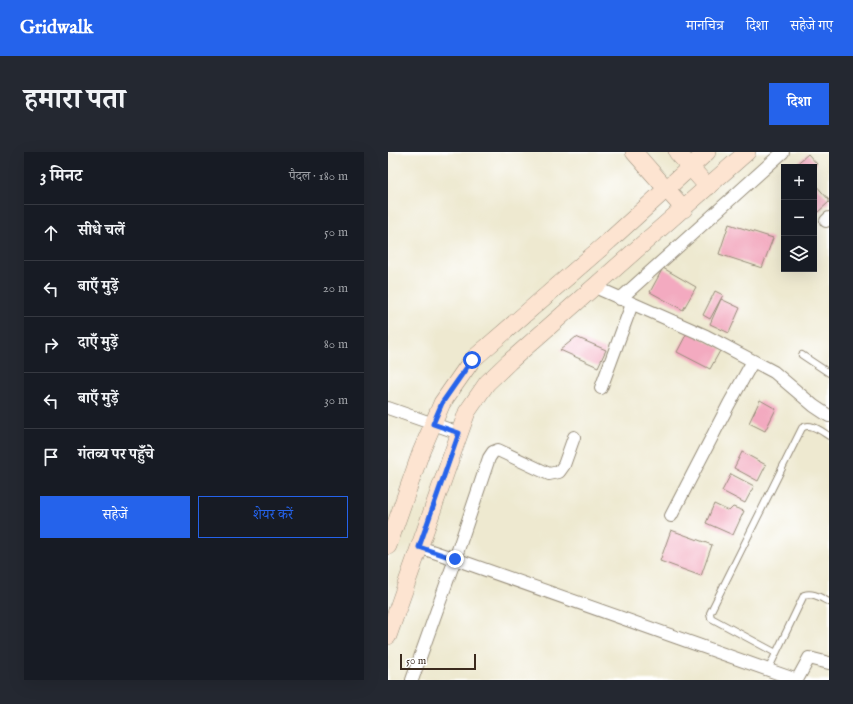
<!DOCTYPE html>
<html lang="hi">
<meta charset="utf-8">
<style>
body{margin:0;font-family:"IM FELL English","Noto Serif Devanagari",serif;background:#242831;color:#f1f3f6}
.controls{position:absolute;right:12px;top:12px;display:grid;overflow:hidden;border-radius:0px;box-shadow:0 4px 16px #0002}
.controls button{width:36px;height:36px;display:grid;place-items:center;padding:0;border:0;border-bottom:1px solid #363941;background:#171b24;color:#f1f3f6;font:20px sans-serif}
.scale{position:absolute;left:12px;bottom:10px;width:76px;box-sizing:border-box;padding-left:4px;border:2px solid #3b2a1e;border-top:0;font-size:11px;line-height:14px;white-space:nowrap;color:#3b2a1e;-webkit-text-stroke:3px #fff;paint-order:stroke}
.stop{position:absolute;width:12px;height:12px;margin:-9px;border:3px solid #2563eb;border-radius:50%;background:#fff}
.stop.end{background:#2563eb;border-color:#fff;box-shadow:0 1px 4px #0008}
.list{margin:0;padding:0;list-style:none}
h2{display:flex;justify-content:space-between;align-items:center;height:52px;margin:0;padding:0 16px;font-size:17px}
h2 small{font-size:13px;font-weight:400;color:#9ea1a6}
.list li{display:grid;grid-template-columns:26px 1fr auto;gap:12px;align-items:center;box-sizing:border-box;height:56px;padding:0 16px;border-top:1px solid #363941}
.list b{display:block;font-size:15px;white-space:nowrap}
.list em{font-size:13px;font-style:normal;color:#9ea1a6}
.actions{display:flex;gap:8px;padding:12px 16px}
.actions a{flex:1;padding:9px 0;border:1px solid #2563eb;border-radius:0px;text-align:center;font-size:14px;color:#2563eb}
.actions .main{background:#2563eb;color:#fff}
.icon{flex:none;width:22px;height:22px;fill:none;stroke:currentColor;stroke-width:2;stroke-linecap:round;stroke-linejoin:round}
.map{position:relative;flex:none;width:441px;height:528px;overflow:hidden;border-radius:0px}
header{display:flex;align-items:center;gap:24px;box-sizing:border-box;height:56px;padding:0 20px;background:#2563eb;color:#fff}
header strong{font-size:19px}
nav{display:flex;gap:22px;margin-inline-start:auto;font-size:14px}
.intro{display:flex;align-items:center;justify-content:space-between;box-sizing:border-box;height:96px;padding:0 24px}
h1{margin:0;font-size:28px}
.button{padding:10px 18px;border-radius:0px;background:#2563eb;color:#fff;font-size:14px;font-weight:700}
main{display:flex;gap:24px;padding:0 24px}
aside{flex:1;background:#171b24;border-radius:0px;box-shadow:0 4px 16px #0002}
.map>svg:first-child{display:block}
.building{fill:#f3aac0}
.lines{fill:none;stroke-linecap:round;stroke-linejoin:round}
.lane-casing{stroke:#948a77;stroke-width:8}
.street-casing{stroke:#948a77;stroke-width:14}
.secondary-casing{stroke:#948a77;stroke-width:18}
.lane{stroke:#fff;stroke-width:6}
.street{stroke:#fff;stroke-width:12}
.secondary{stroke:#fde4d1;stroke-width:17}
.route{stroke:#2563eb;stroke-width:5}
</style>
<header>
<strong>Gridwalk</strong>
<nav><a>मानचित्र</a><a>दिशा</a><a>सहेजे गए</a></nav>
</header>
<div class="intro"><h1>हमारा पता</h1><a class="button">दिशा</a></div>
<main>
<aside>
<h2>3 मिनट<small>पैदल · 180 m</small></h2>
<ul class="list">
<li><svg class="icon" aria-label="ahead" viewBox="0 0 24 24"><path d="M12 20V5M6 11l6-6 6 6"/></svg><div><b>सीधे चलें</b></div><em>50 m</em></li>
<li><svg class="icon" aria-label="left" viewBox="0 0 24 24"><path d="M17 20v-9H6M10 6l-5 5 5 5"/></svg><div><b>बाएँ मुड़ें</b></div><em>20 m</em></li>
<li><svg class="icon" aria-label="right" viewBox="0 0 24 24"><path d="M7 20v-9h11M14 6l5 5-5 5"/></svg><div><b>दाएँ मुड़ें</b></div><em>80 m</em></li>
<li><svg class="icon" aria-label="left" viewBox="0 0 24 24"><path d="M17 20v-9H6M10 6l-5 5 5 5"/></svg><div><b>बाएँ मुड़ें</b></div><em>30 m</em></li>
<li><svg class="icon" aria-label="arrive" viewBox="0 0 24 24"><path d="M6 21V4h12l-3 4 3 4H6"/></svg><div><b>गंतव्य पर पहुँचे</b></div></li>
</ul>
<div class="actions"><a class="main">सहेजें</a><a>शेयर करें</a></div>
</aside>
<div class="map">
<svg width="441" height="528" viewBox="0 0 441 528">
<rect width="100%" height="100%" fill="#fff"/>
<filter id="ink" filterUnits="userSpaceOnUse"><feTurbulence type="fractalNoise" baseFrequency=".025" numOctaves="2"/><feDisplacementMap in="SourceGraphic" scale="8" xChannelSelector="R" yChannelSelector="G"/><feConvolveMatrix kernelMatrix="1 2 1 2 8 2 1 2 1" color-interpolation-filters="sRGB"/></filter>
<filter id="wash" filterUnits="userSpaceOnUse"><feTurbulence type="fractalNoise" baseFrequency=".012" numOctaves="4" result="noise"/><feDisplacementMap in="SourceGraphic" scale="16" xChannelSelector="R" yChannelSelector="G"/><feGaussianBlur stdDeviation="0.9" result="paint"/><feColorMatrix in="noise" values="0 0 0 0 0 0 0 0 0 0 0 0 0 0 0 0 0 1.4 0 .05"/><feComposite in="paint" operator="in"/></filter>
<g filter="url(#wash)">
<rect width="100%" height="100%" fill="#eee9d0"/>
<g id="blocks">
<path class="building" d="M420 2 429 12 426 15H405Z
M426 31 441 48V50L429 61 426 58Z
M341 72 385 86 374 116 331 102Z
M275 116 308 135 295 158 262 140Z
M327 139 335 143 322 167 315 163Z
M333 147 352 156 341 181 322 172Z
M300 179 333 197 322 217 289 200Z
M188 185 218 198 210 215 172 198Z
M372 248 388 257 377 279 361 271Z
M354 300 378 313 370 329 346 316Z
M343 322 366 334 357 351 334 339Z
M326 352 341 359 345 355 356 359 345 383 318 371Z
M283 378 324 393 313 424 272 409Z"/>
</g>
</g>
<g filter="url(#ink)">
<use href="#blocks" fill-opacity="0" stroke="#948a77" stroke-width="1"/>
<g class="lines">
<g class="lane-casing">
<path id="lane" d="M414 203 441 221
M388 501 323 466 322 461 414 276C422 270 433 279 441 284
M380 518 416 443C425 440 433 446 441 450"/>
</g>
<g class="street-casing">
<path id="street" d="M438 69 441 66
M207 135 318 184 386 220 426 254 441 264
M232 147 395 0
M213 236 244 152
M0 256 71 281
M283 364 341 252 365 209
M31 395 67 407 409 528 421 506 441 511
M24 528 67 407 101 306 105 300 110 298 161 322 171 320 176 313 186 285"/>
</g>
<g class="secondary-casing">
<path id="secondary" d="M246 0 296 57
M289 0 320 35
M0 394 33 300 54 251 84 208 221 89 319 0
M0 484 79 260 99 231 121 210 359 0"/>
</g>
<use href="#lane" class="lane"/>
<use href="#street" class="street"/>
<use href="#secondary" class="secondary"/>
</g>
</g>
<g class="lines" filter="url(#ink)">
<path class="route" d="M67 407 31 395 71 281 45 272 54 251 84 208"/>
</g>
</svg>
<div class="controls">
<button>+</button>
<button>−</button>
<button><svg class="icon" aria-label="layers" viewBox="0 0 24 24"><path d="M12 4l9 5-9 5-9-5zM3 14l9 5 9-5"/></svg></button>
</div>
<div class="scale">50 m</div>
<div class="stop" style="left:84px;top:208px"></div>
<div class="stop end" style="left:67px;top:407px"></div>
</div>
</main>
